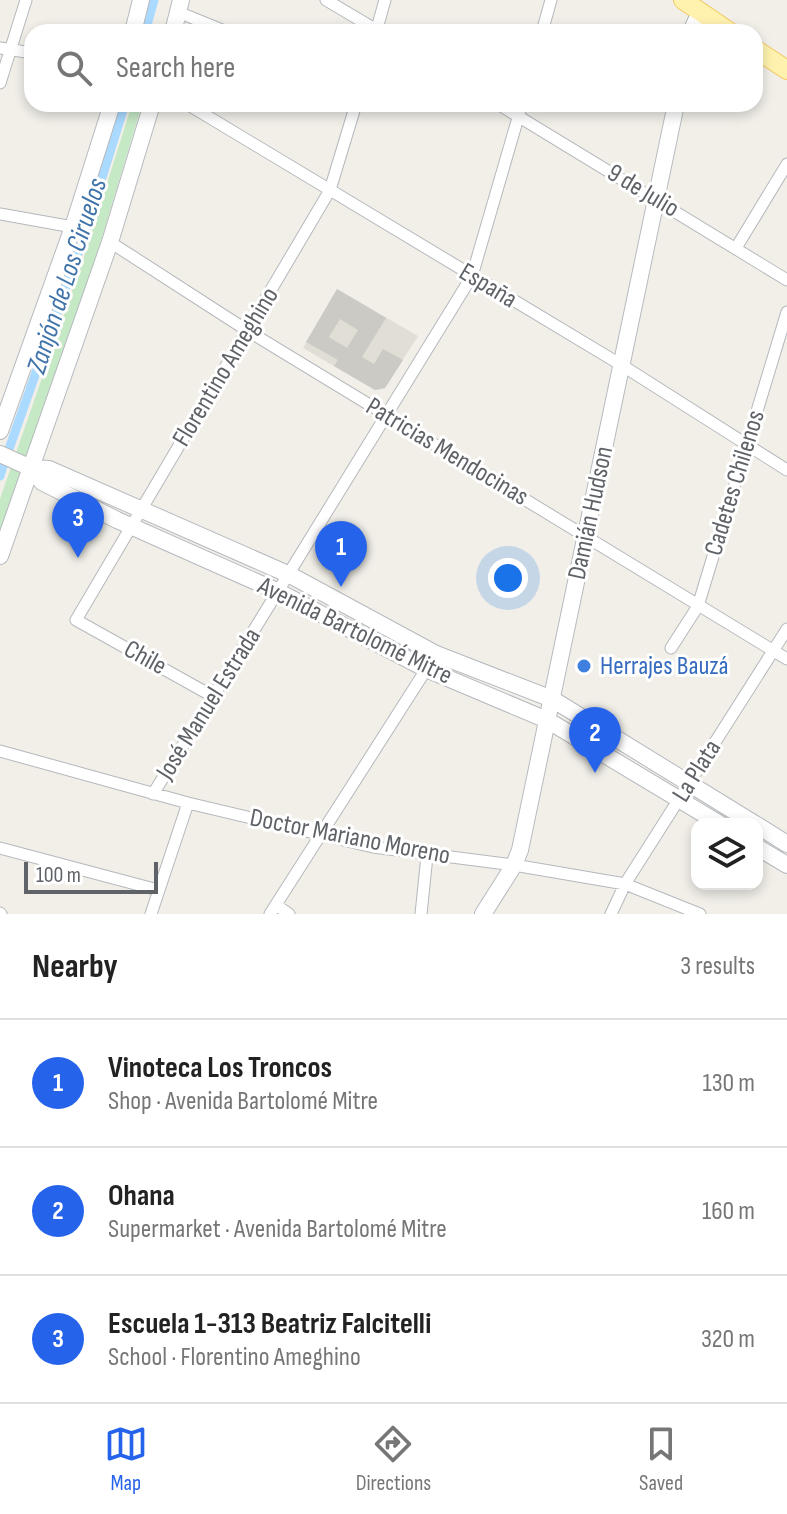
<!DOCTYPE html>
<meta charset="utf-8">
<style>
body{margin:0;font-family:"Sofia Sans Condensed",sans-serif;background:#f2f2f2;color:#222}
.controls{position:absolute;right:24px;bottom:24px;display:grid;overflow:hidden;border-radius:16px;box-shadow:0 4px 12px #0003}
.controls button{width:72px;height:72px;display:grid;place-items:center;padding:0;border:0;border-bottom:2px solid #e0e0e0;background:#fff;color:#222;font:40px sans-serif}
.scale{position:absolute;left:24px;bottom:20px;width:134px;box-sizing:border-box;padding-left:8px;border:4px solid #5f6368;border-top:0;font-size:22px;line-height:28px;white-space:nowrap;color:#5f6368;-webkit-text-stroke:6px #fff;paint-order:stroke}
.you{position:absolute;left:508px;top:578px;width:28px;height:28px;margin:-20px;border:6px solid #fff;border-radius:50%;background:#1a73e8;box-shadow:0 0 0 12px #1a73e833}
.badge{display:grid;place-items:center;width:52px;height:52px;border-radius:50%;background:#2563eb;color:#fff;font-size:26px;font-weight:700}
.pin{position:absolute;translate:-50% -66px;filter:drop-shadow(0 2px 4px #0008)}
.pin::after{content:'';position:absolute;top:42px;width:28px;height:24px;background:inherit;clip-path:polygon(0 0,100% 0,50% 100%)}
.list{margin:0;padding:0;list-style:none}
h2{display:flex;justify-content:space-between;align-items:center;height:104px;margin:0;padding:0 32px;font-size:34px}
h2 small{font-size:26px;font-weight:400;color:#767676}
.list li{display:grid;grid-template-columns:52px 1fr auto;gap:24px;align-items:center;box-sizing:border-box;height:128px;padding:0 32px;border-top:2px solid #e0e0e0}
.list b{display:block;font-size:30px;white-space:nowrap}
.list p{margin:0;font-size:26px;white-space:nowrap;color:#767676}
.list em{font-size:26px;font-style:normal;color:#767676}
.icon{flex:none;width:44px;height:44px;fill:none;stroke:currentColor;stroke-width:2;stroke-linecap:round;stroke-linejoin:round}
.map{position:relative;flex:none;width:787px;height:914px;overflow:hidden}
.search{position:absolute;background:#fff;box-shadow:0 4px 12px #0003;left:24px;right:24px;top:24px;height:88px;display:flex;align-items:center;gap:20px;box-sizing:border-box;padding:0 28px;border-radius:24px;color:#767676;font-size:30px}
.sheet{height:488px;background:#fff}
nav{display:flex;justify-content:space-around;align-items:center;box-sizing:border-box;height:112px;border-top:2px solid #e0e0e0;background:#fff;font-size:22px;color:#767676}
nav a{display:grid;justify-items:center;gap:4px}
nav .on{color:#2563eb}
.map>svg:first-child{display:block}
.education{fill:#e1ded6}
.green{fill:#c5e8c5}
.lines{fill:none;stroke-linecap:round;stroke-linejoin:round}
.canal{stroke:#aadaff;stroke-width:9}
.building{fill:#cccac5;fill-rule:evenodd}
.street-casing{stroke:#b5b8bc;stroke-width:13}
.secondary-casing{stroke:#b6babf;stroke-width:18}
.primary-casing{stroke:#f2c960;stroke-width:20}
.street{stroke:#fff;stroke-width:11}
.secondary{stroke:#fff;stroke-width:16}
.primary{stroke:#fff2af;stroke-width:18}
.shop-dot{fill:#3f7fe0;stroke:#fff;stroke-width:3}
.labels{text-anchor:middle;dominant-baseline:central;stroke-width:6;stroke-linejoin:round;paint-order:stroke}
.street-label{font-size:26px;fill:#5f6368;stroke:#fff}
.shop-label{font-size:26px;fill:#366cbe;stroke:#fff;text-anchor:start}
.water-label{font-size:28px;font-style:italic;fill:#4174aa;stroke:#fff}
</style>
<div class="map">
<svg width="787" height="914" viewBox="0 0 787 914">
<rect width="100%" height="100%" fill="#f1efe8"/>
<path class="education" d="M337 289 418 336 385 388 375 390 303 348Z"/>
<path class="green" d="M132 104H142L88 284 0 530V499L84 257Z"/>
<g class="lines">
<path class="canal" d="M145 32 154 0
M9 449 80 248 125 104
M0 476 3 466"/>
</g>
<path class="building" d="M337 289 386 318 362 357 374 364 383 349 403 360 385 388 375 390 334 366 338 360 306 342ZM340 319 358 330 347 348 329 337Z"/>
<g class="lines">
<g class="street-casing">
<path id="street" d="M326 0 380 32
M178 12 227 32
M376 32 385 0
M542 32 551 0
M0 48 32 53
M0 83 26 0
M187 104 623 366 787 470
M498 104 787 280
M0 214 73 227
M110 242 248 331 787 659
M736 248 787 164
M671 648 698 606 787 312
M214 697 76 620 330 190 356 104
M0 751 188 803 373 847 514 865 625 884 700 914
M153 794 472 276 522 104
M0 848 158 890
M276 905 289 914
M0 913 1 914
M151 914 188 803
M270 914 436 654
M421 914 427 856
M611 914 625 884 787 629"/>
</g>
<g class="secondary-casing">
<path id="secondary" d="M133 32 141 0
M173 32 181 0
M691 32 700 12
M0 431 73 227 112 104
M0 454 31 468 49 469 290 575 436 654 552 699 755 824
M31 468 42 482 117 520 279 592 426 669 547 720 720 824
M0 556 110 242 152 104
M757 825 787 844
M757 847 787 865
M483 914 514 865 520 850 676 104"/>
</g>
<g class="primary-casing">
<path id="primary" d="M683 0 730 32
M755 49 787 70"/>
</g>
<use href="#street" class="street"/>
<use href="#secondary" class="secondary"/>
<use href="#primary" class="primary"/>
</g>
<circle class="shop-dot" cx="584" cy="666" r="8"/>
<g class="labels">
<g class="street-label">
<text transform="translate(643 191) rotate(31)">9 de Julio</text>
<text transform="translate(488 286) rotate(31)">España</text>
<text transform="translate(226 367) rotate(-59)">Florentino Ameghino</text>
<text transform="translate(447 452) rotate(31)">Patricias Mendocinas</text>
<text transform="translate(735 483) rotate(-73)">Cadetes Chilenos</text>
<text transform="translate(591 513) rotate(-78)">Damián Hudson</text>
<text transform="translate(355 631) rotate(26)">Avenida Bartolomé Mitre</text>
<text transform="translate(145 658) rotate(29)">Chile</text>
<text transform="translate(209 704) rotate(-58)">José Manuel Estrada</text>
<text transform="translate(697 771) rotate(-58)">La Plata</text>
<text transform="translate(350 837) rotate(11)">Doctor Mariano Moreno</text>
</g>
<g class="shop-label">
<text x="600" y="666">Herrajes Bauzá</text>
</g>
<g class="water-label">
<text transform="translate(67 276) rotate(-72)">Zanjón de Los Ciruelos</text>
</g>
</g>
</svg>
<div class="controls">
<button><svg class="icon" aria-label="layers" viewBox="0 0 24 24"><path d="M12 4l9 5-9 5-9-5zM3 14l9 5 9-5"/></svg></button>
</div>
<div class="scale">100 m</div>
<div class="you"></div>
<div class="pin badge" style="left:341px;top:587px">1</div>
<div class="pin badge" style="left:595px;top:773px">2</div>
<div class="pin badge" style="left:78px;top:558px">3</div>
<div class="search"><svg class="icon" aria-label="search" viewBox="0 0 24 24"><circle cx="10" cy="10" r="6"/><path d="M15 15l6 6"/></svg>Search here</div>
</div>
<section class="sheet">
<h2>Nearby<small>3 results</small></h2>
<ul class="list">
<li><span class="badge">1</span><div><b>Vinoteca Los Troncos</b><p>Shop · Avenida Bartolomé Mitre</p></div><em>130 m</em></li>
<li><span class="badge">2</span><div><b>Ohana</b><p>Supermarket · Avenida Bartolomé Mitre</p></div><em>160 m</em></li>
<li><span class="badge">3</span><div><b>Escuela 1-313 Beatriz Falcitelli</b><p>School · Florentino Ameghino</p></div><em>320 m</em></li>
</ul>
</section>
<nav>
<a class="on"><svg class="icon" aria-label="map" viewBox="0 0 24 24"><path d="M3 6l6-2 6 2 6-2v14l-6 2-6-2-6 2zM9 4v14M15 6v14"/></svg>Map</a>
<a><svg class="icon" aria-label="directions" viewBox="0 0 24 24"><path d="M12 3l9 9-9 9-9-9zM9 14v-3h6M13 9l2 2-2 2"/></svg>Directions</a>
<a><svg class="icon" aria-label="saved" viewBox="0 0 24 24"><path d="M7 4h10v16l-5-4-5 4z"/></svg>Saved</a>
</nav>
